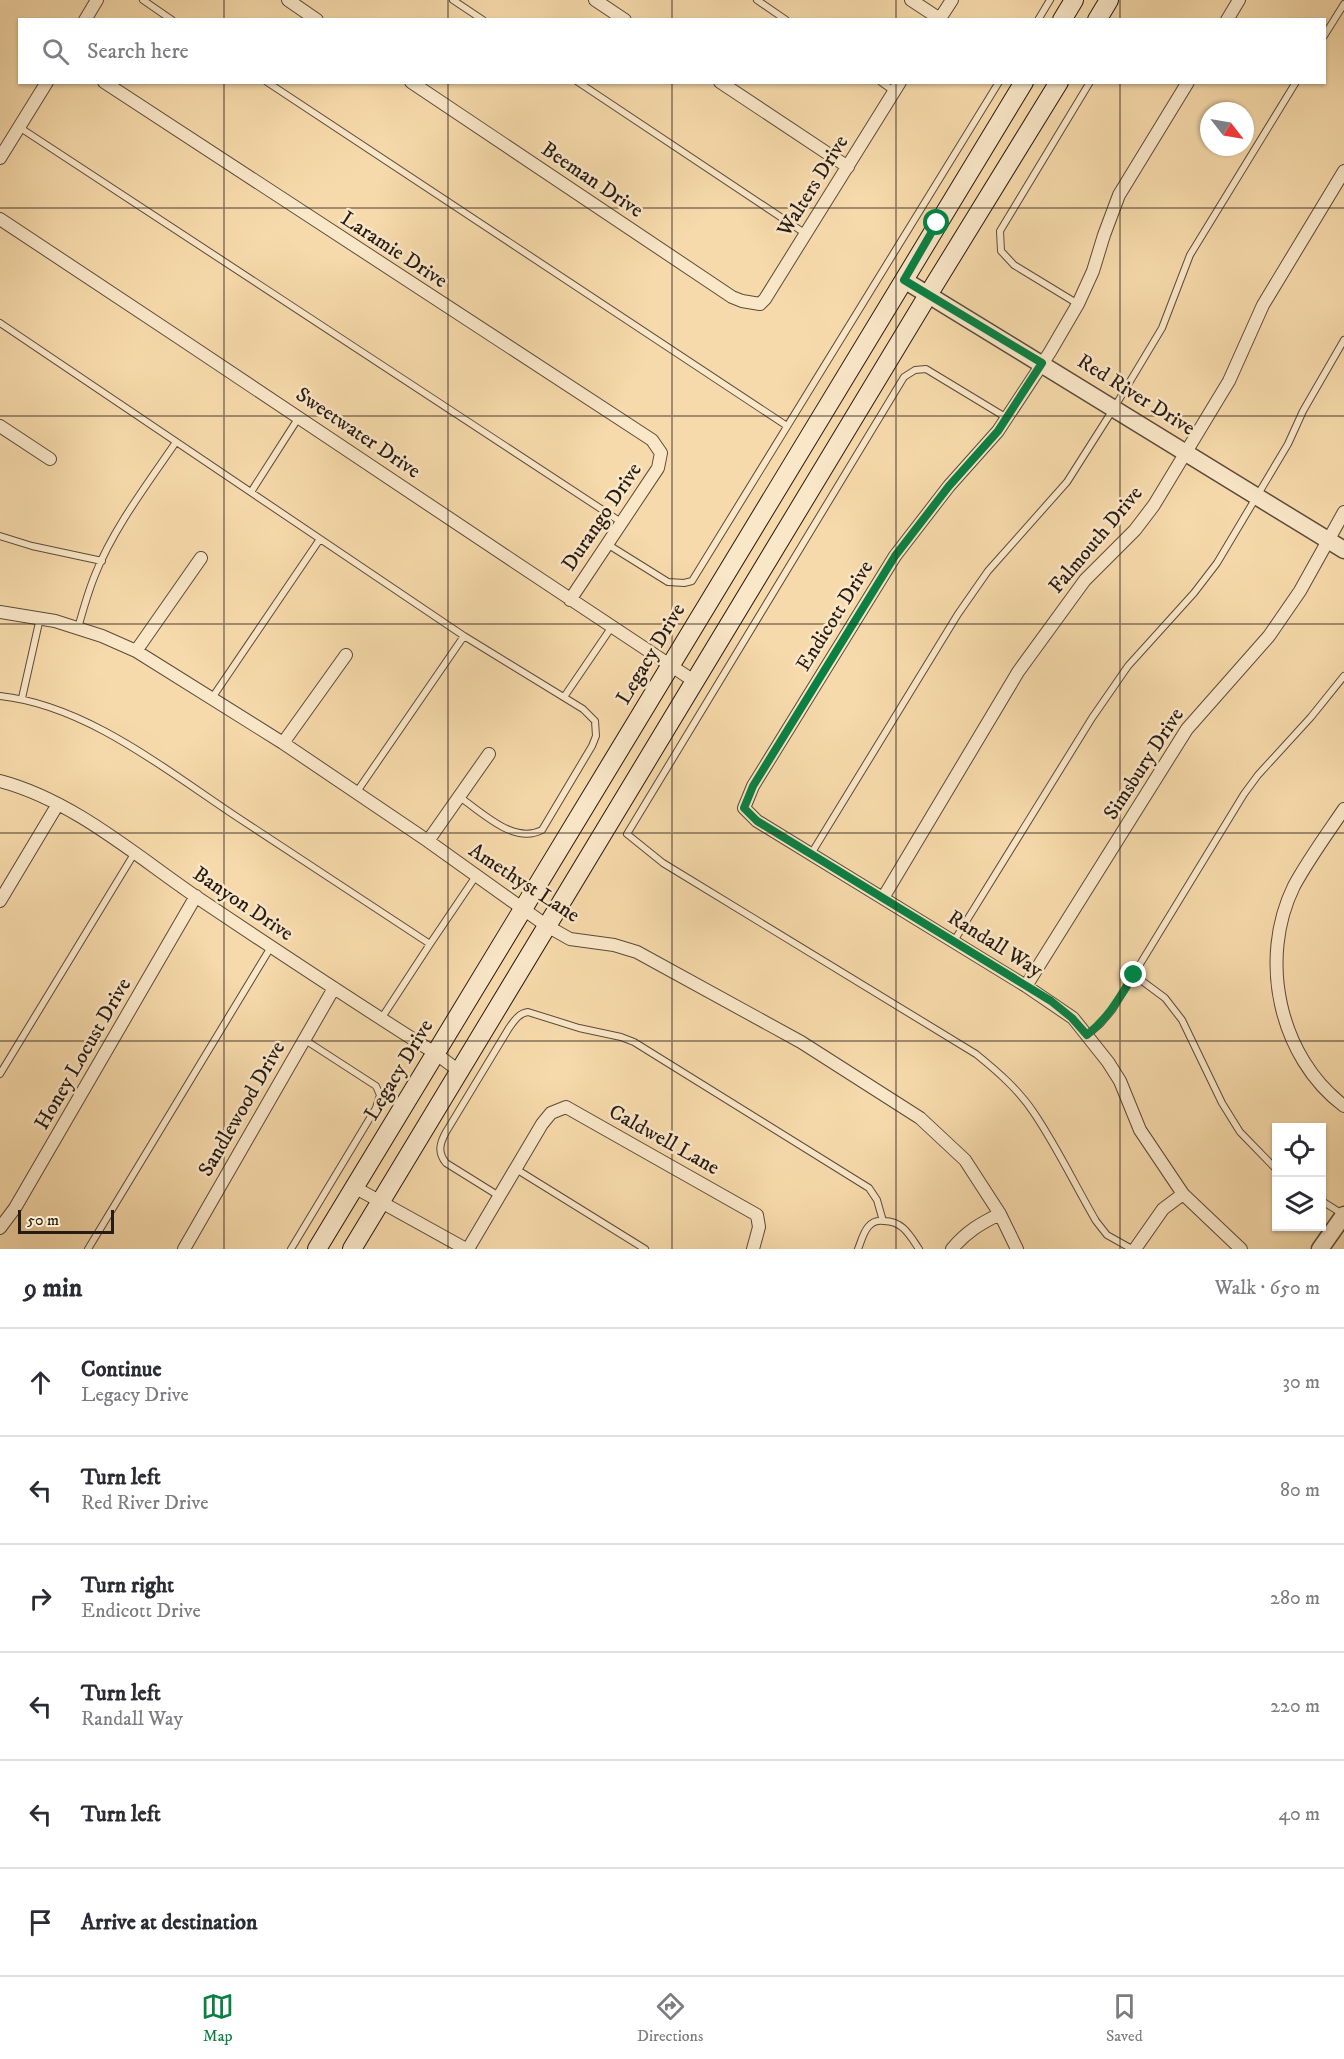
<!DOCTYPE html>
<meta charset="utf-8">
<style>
body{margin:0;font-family:"IM FELL DW Pica",serif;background:#f2f2f3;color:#2b2b33}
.controls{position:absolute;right:18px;bottom:18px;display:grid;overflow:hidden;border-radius:0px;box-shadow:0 2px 4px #0004}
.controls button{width:54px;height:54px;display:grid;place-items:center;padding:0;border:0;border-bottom:2px solid #e1e1e2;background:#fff;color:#2b2b33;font:30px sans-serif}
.compass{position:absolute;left:1200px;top:102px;width:54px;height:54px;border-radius:50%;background:#fff;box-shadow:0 2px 4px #0004;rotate:121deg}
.scale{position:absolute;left:18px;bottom:15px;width:96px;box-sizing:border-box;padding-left:6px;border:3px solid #261b15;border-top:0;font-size:16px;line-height:21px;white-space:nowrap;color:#261b15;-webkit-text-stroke:4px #fae7c8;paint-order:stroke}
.stop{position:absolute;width:18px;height:18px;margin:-14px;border:4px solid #0b8043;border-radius:50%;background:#fff}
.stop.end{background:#0b8043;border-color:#fff;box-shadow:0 2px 6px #0008}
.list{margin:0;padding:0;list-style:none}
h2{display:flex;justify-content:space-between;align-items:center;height:78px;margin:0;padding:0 24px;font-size:26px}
h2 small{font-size:20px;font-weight:400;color:#7c7c81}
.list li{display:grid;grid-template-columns:39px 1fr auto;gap:18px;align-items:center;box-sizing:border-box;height:108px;padding:0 24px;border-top:2px solid #e1e1e2}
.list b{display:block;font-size:22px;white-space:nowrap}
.list p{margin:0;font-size:20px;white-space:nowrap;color:#7c7c81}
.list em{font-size:20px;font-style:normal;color:#7c7c81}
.icon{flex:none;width:33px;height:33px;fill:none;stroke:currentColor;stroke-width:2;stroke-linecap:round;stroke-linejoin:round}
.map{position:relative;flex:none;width:1344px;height:1249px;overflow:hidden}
.search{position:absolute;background:#fff;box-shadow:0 2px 4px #0004;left:18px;right:18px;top:18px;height:66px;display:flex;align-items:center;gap:15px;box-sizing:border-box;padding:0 21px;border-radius:0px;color:#7c7c81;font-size:22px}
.sheet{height:726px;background:#fff}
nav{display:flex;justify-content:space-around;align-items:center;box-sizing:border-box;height:84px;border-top:2px solid #e1e1e2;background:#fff;font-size:16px;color:#7c7c81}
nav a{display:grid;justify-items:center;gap:3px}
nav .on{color:#0b8043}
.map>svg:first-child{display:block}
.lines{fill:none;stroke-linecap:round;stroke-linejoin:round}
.service-casing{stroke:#5a4b3a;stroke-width:8}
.minor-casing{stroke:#5a4b3a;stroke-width:14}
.tertiary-casing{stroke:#5a4b3a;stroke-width:19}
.secondary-casing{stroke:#261b15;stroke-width:20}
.service{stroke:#fae7c8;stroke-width:6}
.minor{stroke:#fae7c8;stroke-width:12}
.tertiary{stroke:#fae7c8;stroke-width:16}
.secondary{stroke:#fae7c8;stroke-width:18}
.route{stroke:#0b8043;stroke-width:8}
.grid{fill:none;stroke:#261b15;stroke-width:1.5;stroke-opacity:0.55}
.labels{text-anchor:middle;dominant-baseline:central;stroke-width:5;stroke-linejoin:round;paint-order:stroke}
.street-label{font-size:21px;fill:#261b15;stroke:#fae7c8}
</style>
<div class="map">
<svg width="1344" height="1249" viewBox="0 0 1344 1249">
<rect width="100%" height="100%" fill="#f7daab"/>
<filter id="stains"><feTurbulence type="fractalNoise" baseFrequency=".00333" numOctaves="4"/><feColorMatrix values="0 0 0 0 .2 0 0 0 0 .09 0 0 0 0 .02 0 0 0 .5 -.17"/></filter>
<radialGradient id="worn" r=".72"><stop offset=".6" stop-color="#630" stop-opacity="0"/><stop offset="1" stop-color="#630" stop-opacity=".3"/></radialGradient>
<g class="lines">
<g class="service-casing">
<path id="service" d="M143 0 172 20
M453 0 483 20
M757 0 786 20
M1038 20 1050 0
M1324 36 1344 4
M267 82 787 426
M578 82 806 234
M881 82 895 92
M19 127 621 522
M1078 304 1014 265 1001 251 1000 231 1090 82
M0 323 464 636 583 709 595 721 596 736 592 746 542 830C513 845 481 811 458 796
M1007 418 926 369 915 370 904 377 627 834 663 863 976 1054C997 1071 1019 1090 1034 1113 1057 1147 1075 1185 1096 1221L1107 1235 1132 1249
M251 492 299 417
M0 536 32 546 102 561
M607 544 668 582 684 583 692 581 999 82
M78 628C83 610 88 592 95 575 113 529 148 483 176 442
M0 696C86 705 166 770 237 817 301 859 366 902 430 944L476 876
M564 697 611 628
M22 698 40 618
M212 698 320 539
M356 793 464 636
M811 854 958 614 988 571 1067 482 1114 408 1162 328 1190 255 1296 82
M954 941 1092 718 1128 666 1194 593 1217 563 1288 444 1303 411 1344 340
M1134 975 1165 998 1182 1020 1222 1103 1240 1132 1276 1169
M381 1019 430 944
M1087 1035 1100 1024 1112 1010 1244 794 1258 775 1311 717 1344 676
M0 1074 134 854
M516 1169 645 1249
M499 1196 446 1163C437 1152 440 1143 446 1132L509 1028C514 1021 519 1013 528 1012L579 1028 621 1037 634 1042 869 1188 877 1200 883 1221
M1322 1201 1344 1215
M88 1249 271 947
M291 1249 376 1108 380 1095 376 1086 305 1040
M858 1249C861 1242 863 1233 868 1227 872 1222 878 1220 884 1221 903 1221 910 1236 919 1249"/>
</g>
<g class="minor-casing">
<path id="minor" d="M288 0 317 20
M595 0 625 20
M911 0 940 19
M85 20 97 0
M939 20 952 0
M1227 20 1239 0
M104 82 652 440 661 453 658 468 570 600
M411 82 732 297 742 301 760 304 765 299 900 82
M720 82 848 167
M1188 82 1119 195 1104 235 1093 271 1078 304 1050 352 998 431 949 486 895 556 753 786 744 808 757 821 1026 986 1073 1018 1108 1062 1120 1081 1140 1130 1183 1194 1241 1249
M0 158 47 82
M0 219C232 372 462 528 694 681
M0 426 50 459
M0 612 55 621 102 636 136 651 283 743 428 841 547 926 570 939 614 945 637 952 801 1042 920 1118 965 1160 1000 1214 1017 1249
M136 651 201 558
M283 743 346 655
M0 781C72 800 134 854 195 896 274 949 354 1002 435 1053L459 1071
M1344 809C1327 834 1308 860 1294 886 1258 959 1279 1057 1344 1106
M428 841 489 754
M883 898 1018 672 1085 580 1135 530 1154 505 1229 381 1263 305 1344 171
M0 901 58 804
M1026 986 1187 729 1269 636 1300 591 1344 512
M354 1187 466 1249
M0 1228 15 1208 196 896
M184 1249 334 988
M468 1249 542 1124 551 1113 566 1107 757 1215 759 1227 753 1249
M952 1249C966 1232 981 1223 1000 1214
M1135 1249 1163 1209 1183 1194"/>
</g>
<g class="tertiary-casing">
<path id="tertiary" d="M904 280 1344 550
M1320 1249 1344 1215"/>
</g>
<g class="secondary-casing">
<path id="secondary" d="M1062 20 1074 0
M1097 20 1109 0
M317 1249 1024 82
M352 1249 928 295 1059 82"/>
</g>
<use href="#service" class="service"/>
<use href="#minor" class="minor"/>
<use href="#tertiary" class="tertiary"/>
<use href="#secondary" class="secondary"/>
</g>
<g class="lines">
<path class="route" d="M937 223 904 280 1042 363 998 431 949 486 895 556 753 786 744 808 757 821 1051 1001 1072 1018 1087 1035C1108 1018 1120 997 1134 975"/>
</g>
<path class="grid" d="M224 0V20M448 0V20M672 0V20M896 0V20M1120 0V20M224 82V1249M448 82V1249M672 82V1249M896 82V1249M1120 82V1249M0 208H1344M0 416H1344M0 624H1344M0 833H1344M0 1041H1344"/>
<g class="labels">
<g class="street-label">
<text transform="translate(592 180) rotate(34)">Beeman Drive</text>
<text transform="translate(813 186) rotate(-58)">Walters Drive</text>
<text transform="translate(394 250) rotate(33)">Laramie Drive</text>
<text transform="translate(1136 395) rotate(32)">Red River Drive</text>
<text transform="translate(358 433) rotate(34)">Sweetwater Drive</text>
<text transform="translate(602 517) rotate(-56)">Durango Drive</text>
<text transform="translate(1096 540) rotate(-50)">Falmouth Drive</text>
<text transform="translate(835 616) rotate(-58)">Endicott Drive</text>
<text transform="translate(651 654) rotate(-59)">Legacy Drive</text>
<text transform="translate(1144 764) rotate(-57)">Simsbury Drive</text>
<text transform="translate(524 883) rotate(33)">Amethyst Lane</text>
<text transform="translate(243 904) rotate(34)">Banyon Drive</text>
<text transform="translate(995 944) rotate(32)">Randall Way</text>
<text transform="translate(83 1054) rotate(-60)">Honey Locust Drive</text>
<text transform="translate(399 1070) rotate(-59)">Legacy Drive</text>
<text transform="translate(242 1109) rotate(-60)">Sandlewood Drive</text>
<text transform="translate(664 1140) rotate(29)">Caldwell Lane</text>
</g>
</g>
<rect width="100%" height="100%" filter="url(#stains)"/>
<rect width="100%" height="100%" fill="url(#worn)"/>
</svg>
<div class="controls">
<button><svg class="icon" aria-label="locate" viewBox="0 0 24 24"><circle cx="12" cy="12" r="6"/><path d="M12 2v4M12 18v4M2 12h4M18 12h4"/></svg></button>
<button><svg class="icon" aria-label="layers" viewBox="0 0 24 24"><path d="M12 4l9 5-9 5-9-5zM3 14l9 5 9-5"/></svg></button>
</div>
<svg class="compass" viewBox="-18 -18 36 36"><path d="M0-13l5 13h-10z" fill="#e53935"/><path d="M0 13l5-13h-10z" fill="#7c7c81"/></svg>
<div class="scale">50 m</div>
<div class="stop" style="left:937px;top:223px"></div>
<div class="stop end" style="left:1134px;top:975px"></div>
<div class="search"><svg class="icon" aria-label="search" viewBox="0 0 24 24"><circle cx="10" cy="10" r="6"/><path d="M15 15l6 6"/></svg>Search here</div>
</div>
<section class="sheet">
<h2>9 min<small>Walk · 650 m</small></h2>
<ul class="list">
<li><svg class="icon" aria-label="ahead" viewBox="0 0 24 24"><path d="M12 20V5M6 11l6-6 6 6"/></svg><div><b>Continue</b><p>Legacy Drive</p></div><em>30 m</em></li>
<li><svg class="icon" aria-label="left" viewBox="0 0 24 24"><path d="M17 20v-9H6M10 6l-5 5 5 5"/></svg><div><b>Turn left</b><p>Red River Drive</p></div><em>80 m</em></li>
<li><svg class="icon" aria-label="right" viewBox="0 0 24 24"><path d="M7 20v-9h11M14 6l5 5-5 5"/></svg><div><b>Turn right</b><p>Endicott Drive</p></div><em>280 m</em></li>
<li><svg class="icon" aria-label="left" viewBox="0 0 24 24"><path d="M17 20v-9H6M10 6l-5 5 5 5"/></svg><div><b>Turn left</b><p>Randall Way</p></div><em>220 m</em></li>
<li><svg class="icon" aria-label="left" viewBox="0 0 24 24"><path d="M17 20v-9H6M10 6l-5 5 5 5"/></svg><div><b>Turn left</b></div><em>40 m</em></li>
<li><svg class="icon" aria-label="arrive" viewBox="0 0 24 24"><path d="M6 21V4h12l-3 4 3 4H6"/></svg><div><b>Arrive at destination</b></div></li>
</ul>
</section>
<nav>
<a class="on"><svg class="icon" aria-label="map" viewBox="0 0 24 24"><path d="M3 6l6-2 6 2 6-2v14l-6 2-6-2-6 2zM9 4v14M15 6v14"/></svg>Map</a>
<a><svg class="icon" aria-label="directions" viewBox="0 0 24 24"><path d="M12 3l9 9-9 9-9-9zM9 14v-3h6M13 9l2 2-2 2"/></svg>Directions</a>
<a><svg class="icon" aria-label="saved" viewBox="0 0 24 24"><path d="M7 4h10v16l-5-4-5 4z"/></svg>Saved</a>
</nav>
